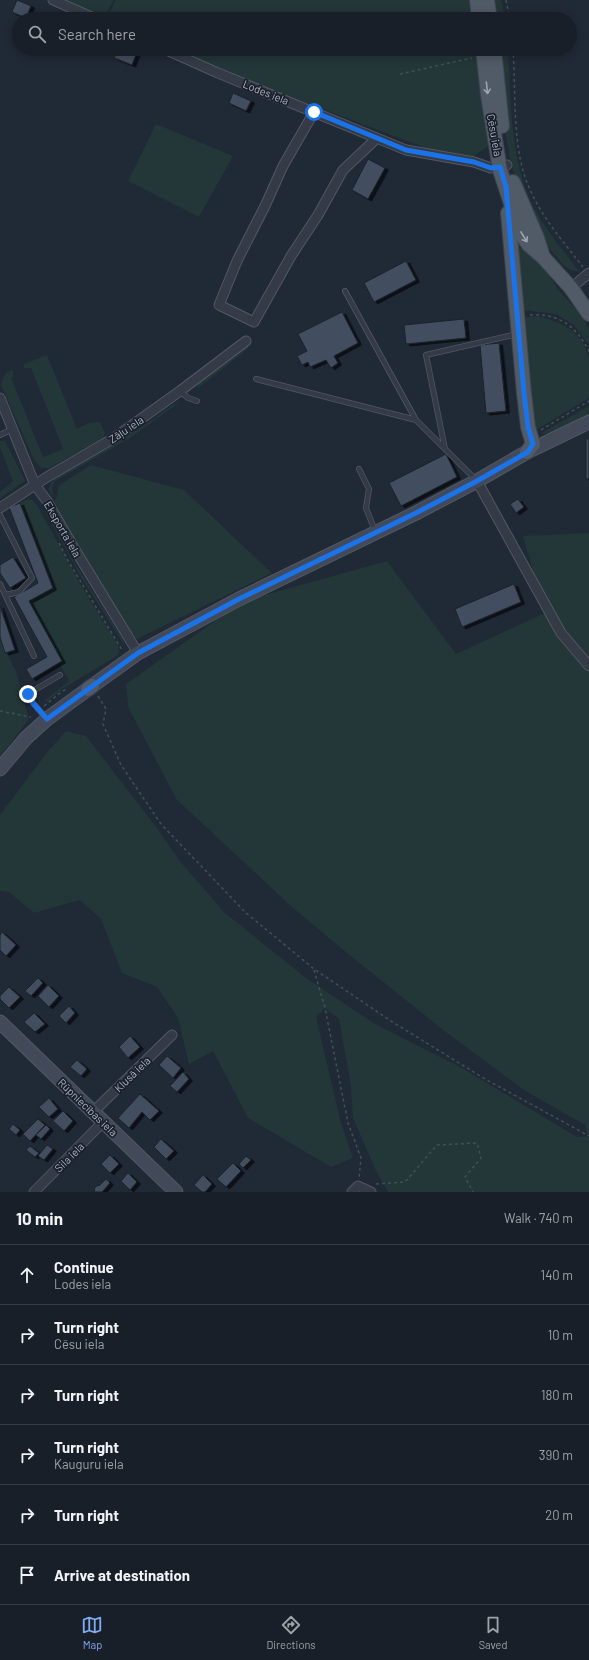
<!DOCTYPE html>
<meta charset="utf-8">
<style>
body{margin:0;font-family:Barlow,sans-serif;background:#212730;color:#f1f3f6}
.stop{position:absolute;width:12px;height:12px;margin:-9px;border:3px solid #1a73e8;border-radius:50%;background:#fff}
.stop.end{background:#1a73e8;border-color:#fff;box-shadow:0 1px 4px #0008}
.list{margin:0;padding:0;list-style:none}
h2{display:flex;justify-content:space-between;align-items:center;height:52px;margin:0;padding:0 16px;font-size:17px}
h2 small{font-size:13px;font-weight:400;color:#9fa2a8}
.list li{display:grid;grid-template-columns:26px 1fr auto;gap:12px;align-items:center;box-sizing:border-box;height:60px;padding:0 16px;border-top:1px solid #363d45}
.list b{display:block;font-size:15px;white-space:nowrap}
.list p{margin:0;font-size:13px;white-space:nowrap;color:#9fa2a8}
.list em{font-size:13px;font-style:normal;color:#9fa2a8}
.icon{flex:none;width:22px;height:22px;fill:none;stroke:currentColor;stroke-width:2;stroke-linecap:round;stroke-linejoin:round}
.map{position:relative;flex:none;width:589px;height:1192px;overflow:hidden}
.search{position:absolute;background:#181f28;box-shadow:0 2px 10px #0003;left:12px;right:12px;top:12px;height:44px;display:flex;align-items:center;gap:10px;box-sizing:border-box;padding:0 14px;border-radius:22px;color:#9fa2a8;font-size:15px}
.sheet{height:412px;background:#181f28}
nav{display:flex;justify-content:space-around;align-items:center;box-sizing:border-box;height:56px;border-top:1px solid #363d45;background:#181f28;font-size:11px;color:#9fa2a8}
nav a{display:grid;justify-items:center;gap:2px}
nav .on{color:#82abf4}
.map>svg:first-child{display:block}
.green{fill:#233638}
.building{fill:#434e5e;stroke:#1b222d;filter:url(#shadow)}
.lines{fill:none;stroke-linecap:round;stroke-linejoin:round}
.lane-casing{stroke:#515864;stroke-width:6}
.street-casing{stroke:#515864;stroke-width:11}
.secondary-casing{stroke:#515864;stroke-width:15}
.primary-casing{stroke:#3d4450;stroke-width:16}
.path{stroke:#405154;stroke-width:1.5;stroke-dasharray:3 3;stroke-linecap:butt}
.lane{stroke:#343b46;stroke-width:4.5}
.street{stroke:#343b46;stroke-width:9}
.secondary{stroke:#424a59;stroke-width:13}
.primary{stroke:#515a67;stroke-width:14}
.oneway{stroke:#9ba3b1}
.route{stroke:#1a73e8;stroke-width:5}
.labels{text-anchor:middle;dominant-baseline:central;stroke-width:3.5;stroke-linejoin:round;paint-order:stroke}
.street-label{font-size:11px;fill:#aeb5c3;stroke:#19202b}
</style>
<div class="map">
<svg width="589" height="1192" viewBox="0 0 589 1192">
<defs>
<filter id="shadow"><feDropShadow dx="3.5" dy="2" stdDeviation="0" flood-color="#0009"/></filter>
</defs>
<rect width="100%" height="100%" fill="#202936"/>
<path class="green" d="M53 0H114L103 19H95Z
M116 0H471L475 19H106Z
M492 0H501L505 19H494Z
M168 49H478L490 145 472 157 428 149 180 55Z
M497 49H508C511 99 510 153 530 200 541 224 563 250 579 271 567 273 560 261 553 253 505 190 504 125 497 49Z
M156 124 233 156 199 217 128 181Z
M516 234 535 254 557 288 581 315 589 329V345L574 325 556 314 521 310Z
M536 316C561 321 582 331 589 358 589 368 589 386 589 398L536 430 532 425 522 318Z
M247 346 249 348 197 389 199 382Z
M47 355 77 429 89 423 100 422 105 433 102 439 49 468H41L34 460 1 385C2 378 5 371 13 370V377H11L43 457 63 449 31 368H24V364Z
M177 404 130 438 55 481 52 488 53 494 51 495 49 489 51 482 60 475 116 443 153 419 172 405Z
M589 406V414C577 419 554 438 541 433Z
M0 441H5L25 481 0 498V492L13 481 0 448Z
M91 465 184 490 272 573 137 639 132 634 90 566 54 501 57 497 58 486Z
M28 499 32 500 37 505 79 582 118 645 119 652 117 656 62 689 47 702 45 700 69 681 59 663 62 661 59 656 29 601 53 588 20 503Z
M44 505 73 560 122 638 126 648 81 577 42 506Z
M589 533V1192H388L376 1171 353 1118 351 1086 339 1019 325 1008 316 1017 341 1123 353 1158 331 1167 248 1118 213 1051 189 1064 178 1018 157 987 122 973 101 919 80 900 34 913 9 892 0 891V815L48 751 66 731 86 736 157 828 180 861 224 912 306 978 375 1024 462 1068 577 1137 587 1136 585 1125 524 1090 447 1033 342 949 292 907 177 800 128 707 126 684 243 601 387 561 456 654 545 613 523 536Z
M0 640 16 671 29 719 0 757Z"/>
<path class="building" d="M17 0 31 6 26 18 12 12Z
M118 49H130L137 52 132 65 114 58Z
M233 93 251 101 246 111 229 103Z
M368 159 385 168 368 199 352 190Z
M406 261 416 280 374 302 364 283Z
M342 312 358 343 334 356 338 363 331 368 326 360 310 367 308 362 302 365 297 356 307 351 298 334Z
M464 319 466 338 406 344 404 325Z
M499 343 506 411 486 413 480 345Z
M586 439H589V479H586Z
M446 454 457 477 401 506 389 483Z
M518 499 524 507 516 513 510 504Z
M20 503 53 588 29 601 62 661 32 679 26 669 47 657 14 597 38 583 9 507Z
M13 557 26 578 10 588 0 573V565Z
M514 584 521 602 462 627 455 609Z
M0 606 15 650 5 653 0 637Z
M2 932 16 945 6 956 0 950V935Z
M38 978 43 983 31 996 25 991Z
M48 985 59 996 49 1007 38 996Z
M9 987 20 997 9 1008 0 999V996Z
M69 1006 75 1013 66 1023 59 1016Z
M34 1013 45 1024 35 1032 24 1022Z
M130 1036 140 1047 128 1058 119 1047Z
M167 1056 181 1068 173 1078 159 1065Z
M77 1060 87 1069 81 1076 70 1067Z
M183 1072 189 1079 177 1092 170 1086Z
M140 1094 159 1111 150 1120 142 1112 129 1128 118 1118Z
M49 1098 58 1109 49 1117 39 1107Z
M63 1111 73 1121 64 1131 53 1121Z
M38 1119 45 1125 30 1141 23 1134Z
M13 1124 20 1130 16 1135 9 1129Z
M46 1125 50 1129 41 1139 36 1135Z
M161 1139 174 1151 166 1159 154 1147Z
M47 1145 53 1149 44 1160 38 1156Z
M30 1146 39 1153 35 1157 26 1150Z
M110 1155 119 1164 110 1173 101 1164Z
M246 1156 251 1160 243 1168 239 1164Z
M233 1163 241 1171 226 1187 217 1179Z
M128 1173 137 1182 130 1190 121 1181Z
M203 1175 212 1184 205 1192H202L194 1185Z
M106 1179 110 1183 102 1192H94L95 1190 94 1189 98 1185 99 1186Z"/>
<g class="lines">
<g class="lane-casing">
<path id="lane" d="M345 291 416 420
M256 379 416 420 476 480
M180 391 188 398 197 401
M0 435 12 429
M445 449 426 355 517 334
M359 469 369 489 366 508 375 531
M0 515 32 578 19 592 5 595
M0 584 34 656
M46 718 33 703 28 694 60 675"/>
</g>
<g class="street-casing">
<path id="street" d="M53 0 96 19
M164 49 218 73 406 150 474 162 491 168 507 165
M314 112 283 166 265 206 237 261 219 305 254 322 291 256 318 215 343 170 377 138
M571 288 589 273
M0 398 35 485 47 501 74 548 138 653
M477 481 561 633 589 666
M0 508 47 477 114 438 180 391 246 341
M92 1113 172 1035
M34 1192 103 1122
M352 1192 358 1186 371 1192"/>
</g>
<g class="secondary-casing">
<path id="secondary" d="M92 686 138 653 239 599 416 513 477 481 527 452 589 422
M0 769 26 738 47 719 88 689
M0 1022 176 1192"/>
</g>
<g class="primary-casing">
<path id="primary" d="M477 0 479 19
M487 0 490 19
M483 49 488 95 500 170 521 234 529 245 543 257 571 288 589 314
M494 49 502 126
M513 182 537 238 543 257
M508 213 524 393 528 427 533 444 527 452
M88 689 92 686"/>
</g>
<path class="path" d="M506 0 510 19
M513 49C516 90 512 141 526 180 538 213 562 240 583 267
M400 74 472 58
M530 315C558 313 577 326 589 352
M541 430 589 401
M59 543 67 559 122 650
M98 696 106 709 103 724 121 765 161 824 245 912 314 969 391 1021 485 1079 589 1136
M44 706 60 693 68 688
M0 711 31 717
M314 970 325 1008 348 1123 361 1158 359 1178
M376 1184 405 1182 437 1145 477 1143 481 1158 465 1177 473 1192"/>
<use href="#lane" class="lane"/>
<use href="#street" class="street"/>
<use href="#secondary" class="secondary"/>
<use href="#primary" class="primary"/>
</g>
<defs><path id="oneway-shaft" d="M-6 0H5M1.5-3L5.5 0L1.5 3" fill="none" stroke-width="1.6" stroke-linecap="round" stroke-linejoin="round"/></defs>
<g class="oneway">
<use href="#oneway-shaft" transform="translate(487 88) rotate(84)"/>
<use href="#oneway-shaft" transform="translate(524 237) rotate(58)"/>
</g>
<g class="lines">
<path class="route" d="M28 694 33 703 47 719 138 653 239 599 416 513 477 481 528 452 533 444 528 427 524 393 506 187 500 167 491 168 474 162 406 150 314 112"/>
</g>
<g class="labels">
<g class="street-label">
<text transform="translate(266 92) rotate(22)">Lodes iela</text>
<text transform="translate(495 135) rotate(80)">Cēsu iela</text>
<text transform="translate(126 429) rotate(-34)">Zāļu iela</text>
<text transform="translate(63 529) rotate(60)">Eksporta iela</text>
<text transform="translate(132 1074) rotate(-44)">Klusā iela</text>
<text transform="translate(88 1107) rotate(44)">Rūpniecības iela</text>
<text transform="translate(69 1157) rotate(-45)">Sila iela</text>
</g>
</g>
</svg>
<div class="stop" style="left:314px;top:112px"></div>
<div class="stop end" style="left:28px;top:694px"></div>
<div class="search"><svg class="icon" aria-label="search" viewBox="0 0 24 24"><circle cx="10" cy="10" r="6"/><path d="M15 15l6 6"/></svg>Search here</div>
</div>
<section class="sheet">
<h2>10 min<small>Walk · 740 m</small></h2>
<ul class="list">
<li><svg class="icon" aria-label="ahead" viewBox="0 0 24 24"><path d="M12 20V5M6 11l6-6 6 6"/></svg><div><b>Continue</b><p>Lodes iela</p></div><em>140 m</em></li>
<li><svg class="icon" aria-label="right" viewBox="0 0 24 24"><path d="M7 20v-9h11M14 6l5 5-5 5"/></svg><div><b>Turn right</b><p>Cēsu iela</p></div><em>10 m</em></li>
<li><svg class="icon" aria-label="right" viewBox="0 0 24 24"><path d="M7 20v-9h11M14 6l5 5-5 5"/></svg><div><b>Turn right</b></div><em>180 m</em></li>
<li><svg class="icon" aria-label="right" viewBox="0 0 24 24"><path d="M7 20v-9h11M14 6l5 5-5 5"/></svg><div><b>Turn right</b><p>Kauguru iela</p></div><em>390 m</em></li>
<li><svg class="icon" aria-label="right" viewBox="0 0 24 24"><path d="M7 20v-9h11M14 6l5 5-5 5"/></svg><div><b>Turn right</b></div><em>20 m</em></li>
<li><svg class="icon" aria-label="arrive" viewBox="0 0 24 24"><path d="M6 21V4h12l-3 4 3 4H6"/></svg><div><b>Arrive at destination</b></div></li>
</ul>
</section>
<nav>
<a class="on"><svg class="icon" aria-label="map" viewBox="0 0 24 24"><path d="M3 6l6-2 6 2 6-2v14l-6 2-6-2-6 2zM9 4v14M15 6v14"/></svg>Map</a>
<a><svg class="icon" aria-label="directions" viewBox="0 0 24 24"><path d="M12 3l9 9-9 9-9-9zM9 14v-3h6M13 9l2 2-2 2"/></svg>Directions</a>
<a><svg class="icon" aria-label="saved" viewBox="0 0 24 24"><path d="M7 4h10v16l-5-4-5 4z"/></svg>Saved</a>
</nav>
